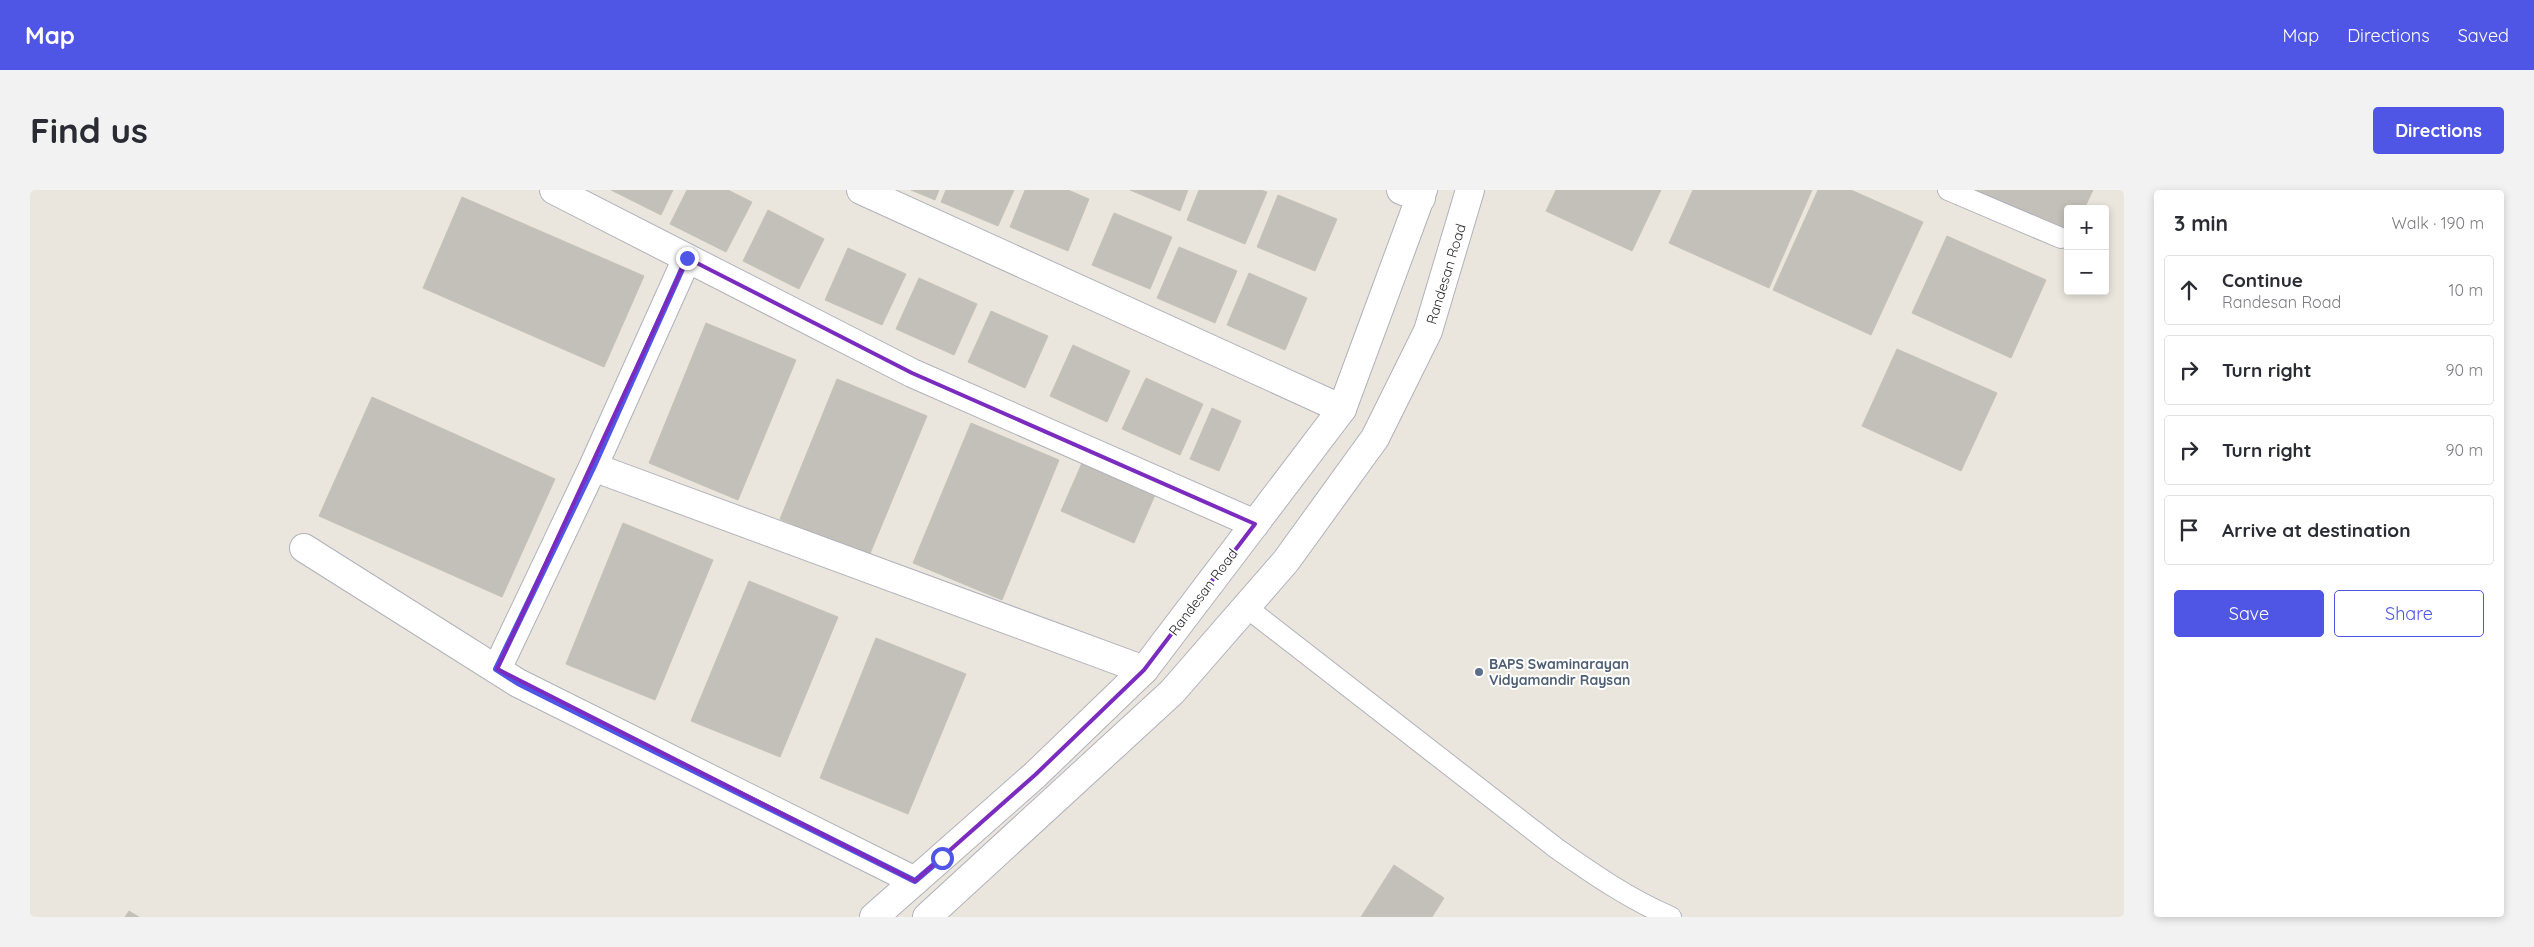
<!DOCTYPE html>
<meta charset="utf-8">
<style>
body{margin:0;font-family:Quicksand,sans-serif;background:#f2f2f3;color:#2b2b33}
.controls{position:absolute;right:15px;top:15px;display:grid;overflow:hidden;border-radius:5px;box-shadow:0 2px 8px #0003}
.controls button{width:45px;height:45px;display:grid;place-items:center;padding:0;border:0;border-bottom:1px solid #e1e1e2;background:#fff;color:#2b2b33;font:25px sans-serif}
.stop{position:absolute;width:15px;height:15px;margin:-11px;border:4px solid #4f55e5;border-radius:50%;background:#fff}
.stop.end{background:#4f55e5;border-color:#fff;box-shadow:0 1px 5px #0008}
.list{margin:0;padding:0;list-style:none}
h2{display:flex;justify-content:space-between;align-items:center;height:65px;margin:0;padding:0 20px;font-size:21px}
h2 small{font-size:16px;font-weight:400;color:#7c7c81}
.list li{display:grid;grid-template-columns:32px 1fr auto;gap:15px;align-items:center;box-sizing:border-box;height:70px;margin:0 10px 10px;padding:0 10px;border:1px solid #e1e1e2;border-radius:5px}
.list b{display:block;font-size:19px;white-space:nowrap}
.list p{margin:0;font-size:16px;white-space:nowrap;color:#7c7c81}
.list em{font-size:16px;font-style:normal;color:#7c7c81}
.actions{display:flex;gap:10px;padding:15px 20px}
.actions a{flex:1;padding:11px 0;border:1px solid #4f55e5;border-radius:5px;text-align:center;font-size:18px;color:#4f55e5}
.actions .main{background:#4f55e5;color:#fff}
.icon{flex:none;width:28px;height:28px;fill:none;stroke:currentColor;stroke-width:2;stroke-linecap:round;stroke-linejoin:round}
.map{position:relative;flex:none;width:2094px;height:727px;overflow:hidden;border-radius:5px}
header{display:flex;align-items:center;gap:30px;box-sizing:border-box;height:70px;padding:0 25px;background:#4f55e5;color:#fff}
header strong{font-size:24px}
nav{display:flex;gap:28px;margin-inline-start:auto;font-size:18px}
.intro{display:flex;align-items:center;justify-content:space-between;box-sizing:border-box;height:120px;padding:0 30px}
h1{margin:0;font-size:35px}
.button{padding:12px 22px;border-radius:5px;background:#4f55e5;color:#fff;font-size:18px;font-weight:700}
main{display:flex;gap:30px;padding:0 30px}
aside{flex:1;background:#fff;border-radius:5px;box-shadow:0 2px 8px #0003}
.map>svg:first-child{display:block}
.building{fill:#c2c0b9;stroke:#c5c2b7}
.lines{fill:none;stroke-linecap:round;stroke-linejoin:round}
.service-casing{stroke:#b0b1bb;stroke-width:22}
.minor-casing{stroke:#b0b1bb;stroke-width:30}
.tertiary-casing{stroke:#b0b1bb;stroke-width:30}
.service{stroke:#fff;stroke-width:20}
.minor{stroke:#fff;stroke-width:28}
.tertiary{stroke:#fff;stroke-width:28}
.route{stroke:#4f55e5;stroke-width:6}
.marked{fill:none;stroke:#7b2cbf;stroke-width:4;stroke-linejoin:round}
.service-dot{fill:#5c6f8a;stroke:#fff;stroke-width:2}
.labels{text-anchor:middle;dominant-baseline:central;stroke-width:4;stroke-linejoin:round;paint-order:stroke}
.street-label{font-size:14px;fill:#292929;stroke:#fff}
.service-label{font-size:14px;font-weight:bold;fill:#4e5e75;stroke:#fff;text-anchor:start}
</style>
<header>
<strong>Map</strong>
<nav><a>Map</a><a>Directions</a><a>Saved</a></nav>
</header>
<div class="intro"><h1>Find us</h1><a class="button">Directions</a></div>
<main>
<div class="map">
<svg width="2094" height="727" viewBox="0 0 2094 727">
<rect width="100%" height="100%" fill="#eae6dd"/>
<path class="building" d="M581 0H643L631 25Z
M657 0H698L722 12 696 62 640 34Z
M881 0H909L905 10Z
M916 0H984L968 36 911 12Z
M995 0H1038L1059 9 1038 61 980 37Z
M1100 0H1158L1150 21Z
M1169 0H1231L1237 2 1215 54 1157 30Z
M1526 0H1631L1602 61 1516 21Z
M1663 0H1782L1739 98 1639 53Z
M1788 0H1821L1893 32 1841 145 1743 100Z
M1943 0H2063L2054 19H2038V45Z
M1248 5 1307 29 1285 81 1227 57Z
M432 7 614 86 574 177 393 98Z
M738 20 794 49 769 99 713 71Z
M1084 23 1142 47 1120 99 1062 75Z
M1917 46 2016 90 1981 168 1882 123Z
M1149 57 1207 81 1185 133 1127 108Z
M818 58 876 84 852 135 795 110Z
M1219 83 1277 108 1255 160 1197 135Z
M889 88 947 114 924 165 866 139Z
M961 121 1018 146 995 198 938 172Z
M676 133 766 170 708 310 619 273Z
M1043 155 1100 181 1077 232 1020 206Z
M1867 159 1967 203 1931 281 1832 236Z
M1116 188 1173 214 1150 265 1092 239Z
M807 189 897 226 839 366 750 329Z
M342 207 525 289 472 407 289 326Z
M1182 218 1211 231 1189 281 1160 269Z
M941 233 1029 270 972 410 883 373Z
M1052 273 1125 305 1104 353 1031 321Z
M593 333 683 370 625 510 536 474Z
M719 391 808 427 750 567 661 531Z
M846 448 936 484 878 624 790 588Z
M1364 675 1414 708 1402 727H1331Z
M99 721 109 727H95Z"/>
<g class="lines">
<g class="service-casing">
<path id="service" d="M1918 0 2031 48
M1216 417 1526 658C1563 684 1599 709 1641 727"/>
</g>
<g class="minor-casing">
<path id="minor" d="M524 0 882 183 1225 334
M831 0 1312 219
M1371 0 1391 8
M563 277 1114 480
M274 358 488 493 885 691
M467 479 563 277 657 68"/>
</g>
<g class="tertiary-casing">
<path id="tertiary" d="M844 727 1005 585 1114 480 1312 219 1393 0
M897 727 1142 502 1256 371 1345 248 1398 141 1440 0"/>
</g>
<use href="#service" class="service"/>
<use href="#minor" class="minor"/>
<use href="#tertiary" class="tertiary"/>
</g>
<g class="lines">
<path class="route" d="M657 68 563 278 466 479 488 493 885 691 912 668"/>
</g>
<path class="marked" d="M657 68 882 183 1225 334 1114 480 1005 585 885 691 467 479Z"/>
<circle class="service-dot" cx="1449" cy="482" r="5"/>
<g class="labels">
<g class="street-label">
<text transform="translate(1416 84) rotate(-73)">Randesan Road</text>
<text transform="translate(1173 402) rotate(-53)">Randesan Road</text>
</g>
<g class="service-label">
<text x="1459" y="474">BAPS Swaminarayan<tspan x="1459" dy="16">Vidyamandir Raysan</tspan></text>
</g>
</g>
</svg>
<div class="controls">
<button>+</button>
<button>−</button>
</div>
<div class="stop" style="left:912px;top:668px"></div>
<div class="stop end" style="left:657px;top:68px"></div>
</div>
<aside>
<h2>3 min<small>Walk · 190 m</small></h2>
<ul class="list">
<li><svg class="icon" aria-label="ahead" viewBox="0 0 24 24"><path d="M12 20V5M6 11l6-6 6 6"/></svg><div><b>Continue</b><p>Randesan Road</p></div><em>10 m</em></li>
<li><svg class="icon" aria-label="right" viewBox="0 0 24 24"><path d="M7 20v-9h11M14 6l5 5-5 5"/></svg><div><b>Turn right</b></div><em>90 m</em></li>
<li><svg class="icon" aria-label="right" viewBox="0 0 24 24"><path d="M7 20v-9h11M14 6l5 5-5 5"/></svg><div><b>Turn right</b></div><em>90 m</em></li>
<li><svg class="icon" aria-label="arrive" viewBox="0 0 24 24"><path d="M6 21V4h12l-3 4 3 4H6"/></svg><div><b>Arrive at destination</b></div></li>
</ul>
<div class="actions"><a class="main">Save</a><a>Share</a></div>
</aside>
</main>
